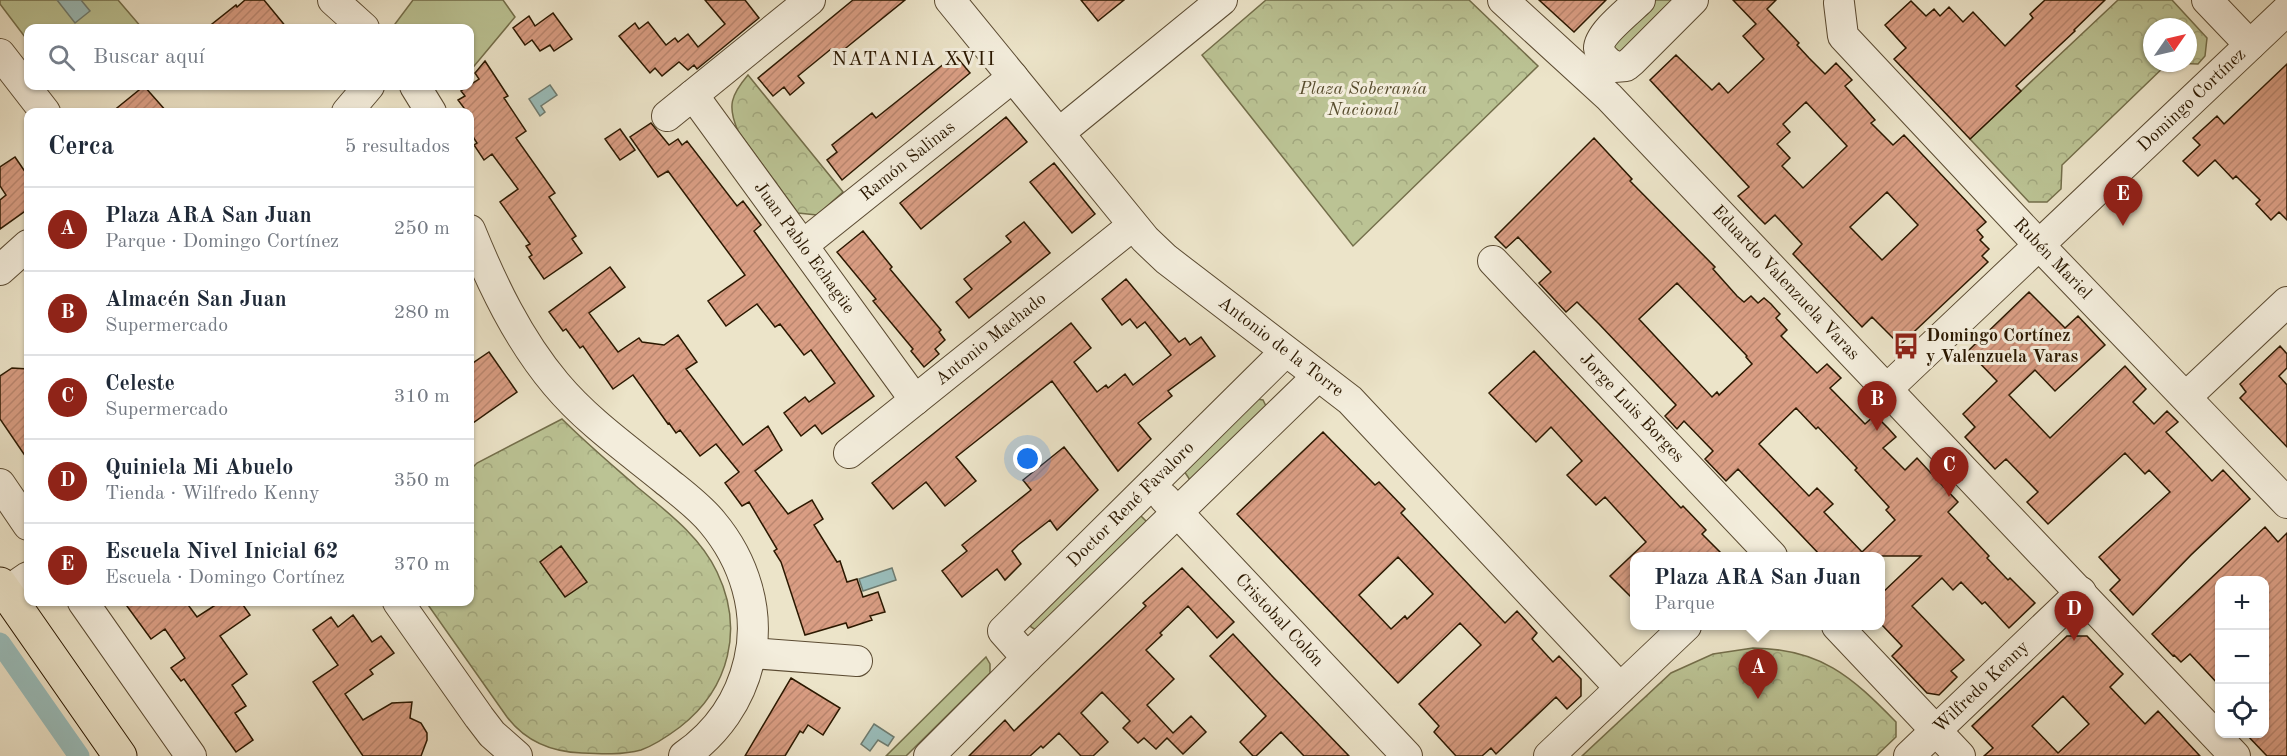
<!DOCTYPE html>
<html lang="es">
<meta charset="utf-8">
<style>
body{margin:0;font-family:"Old Standard TT",serif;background:#f2f2f3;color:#1f2937}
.controls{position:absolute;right:18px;bottom:18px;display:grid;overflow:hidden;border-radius:12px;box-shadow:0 2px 4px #0004}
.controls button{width:54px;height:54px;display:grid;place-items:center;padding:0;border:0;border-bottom:2px solid #e0e1e3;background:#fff;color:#1f2937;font:30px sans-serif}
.compass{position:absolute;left:2143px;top:18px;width:54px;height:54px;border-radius:50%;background:#fff;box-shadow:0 2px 4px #0004;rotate:56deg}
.you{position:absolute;left:1028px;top:459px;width:21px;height:21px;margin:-15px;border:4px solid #fff;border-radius:50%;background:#1a73e8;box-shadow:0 0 0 9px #1a73e833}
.badge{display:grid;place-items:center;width:39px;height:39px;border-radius:50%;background:#8f2418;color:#fff;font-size:20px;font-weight:700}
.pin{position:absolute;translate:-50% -50px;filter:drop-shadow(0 2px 3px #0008)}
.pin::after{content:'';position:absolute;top:32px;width:21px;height:18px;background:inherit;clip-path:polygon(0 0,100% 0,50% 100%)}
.popup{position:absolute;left:1630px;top:552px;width:255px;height:78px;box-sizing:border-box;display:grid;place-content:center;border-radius:12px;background:#fff;filter:drop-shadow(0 2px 4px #0005);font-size:20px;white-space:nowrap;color:#747a83}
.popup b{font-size:22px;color:#1f2937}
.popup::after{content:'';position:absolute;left:50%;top:100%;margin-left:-12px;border:12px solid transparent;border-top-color:#fff}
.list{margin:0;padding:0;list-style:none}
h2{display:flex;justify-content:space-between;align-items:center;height:78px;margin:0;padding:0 24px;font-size:26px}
h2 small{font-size:20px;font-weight:400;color:#747a83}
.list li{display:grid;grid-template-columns:39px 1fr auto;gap:18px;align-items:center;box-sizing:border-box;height:84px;padding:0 24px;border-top:2px solid #e0e1e3}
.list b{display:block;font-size:22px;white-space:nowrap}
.list p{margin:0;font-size:20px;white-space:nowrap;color:#747a83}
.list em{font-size:20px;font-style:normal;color:#747a83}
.icon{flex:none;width:33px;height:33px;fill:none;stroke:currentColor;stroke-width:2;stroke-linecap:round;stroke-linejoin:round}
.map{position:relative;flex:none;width:2287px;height:756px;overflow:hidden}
.search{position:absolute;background:#fff;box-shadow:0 2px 4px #0004;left:24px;top:24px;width:450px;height:66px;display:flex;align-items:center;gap:15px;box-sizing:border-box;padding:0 21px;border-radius:12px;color:#747a83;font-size:22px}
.panel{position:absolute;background:#fff;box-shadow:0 2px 4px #0004;left:24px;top:108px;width:450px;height:498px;border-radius:12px}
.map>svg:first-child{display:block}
.green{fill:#bbc394;stroke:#736e4a;stroke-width:1.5}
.park{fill:url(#park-crowns);stroke:#736e4a;stroke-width:1.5;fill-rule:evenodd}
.water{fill:#9abebc;stroke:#6e7c71;stroke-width:1.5}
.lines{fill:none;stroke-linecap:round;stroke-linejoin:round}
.canal{stroke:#9abebc;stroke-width:21}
.building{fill:url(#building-hatch);stroke:#2b1800;stroke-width:1.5;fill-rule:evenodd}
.minor-casing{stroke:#5b4b32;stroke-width:32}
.major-casing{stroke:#2b1800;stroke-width:35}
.minor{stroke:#f3eddc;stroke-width:30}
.major{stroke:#ece4c9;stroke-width:33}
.labels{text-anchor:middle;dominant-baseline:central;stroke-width:6;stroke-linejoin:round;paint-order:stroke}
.park-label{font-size:18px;font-style:italic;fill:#564b2c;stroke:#f3eddc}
.street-label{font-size:18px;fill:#2b1800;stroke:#f3eddc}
.poi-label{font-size:18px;font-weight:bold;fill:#2b1800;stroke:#f3eddc;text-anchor:start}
.neighbourhood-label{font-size:20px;letter-spacing:1.5px;fill:#2b1800;stroke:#f3eddc}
</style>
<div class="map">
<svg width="2287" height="756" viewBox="0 0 2287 756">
<defs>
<pattern id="park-crowns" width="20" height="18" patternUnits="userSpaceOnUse" patternTransform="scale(1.5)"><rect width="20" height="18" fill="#bbc394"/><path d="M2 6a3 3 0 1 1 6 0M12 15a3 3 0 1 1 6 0" fill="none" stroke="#a1a77e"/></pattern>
<pattern id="building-hatch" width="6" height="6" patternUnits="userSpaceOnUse" patternTransform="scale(1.5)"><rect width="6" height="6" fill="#d99d83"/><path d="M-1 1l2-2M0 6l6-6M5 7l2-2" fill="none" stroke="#ba866f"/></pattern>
</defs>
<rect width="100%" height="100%" fill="#ece4c9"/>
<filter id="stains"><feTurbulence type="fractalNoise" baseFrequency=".00333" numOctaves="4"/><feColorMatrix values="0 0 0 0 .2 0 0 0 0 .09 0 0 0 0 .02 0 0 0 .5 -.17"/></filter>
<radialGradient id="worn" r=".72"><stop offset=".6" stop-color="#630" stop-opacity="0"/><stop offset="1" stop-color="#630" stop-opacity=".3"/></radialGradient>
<path class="green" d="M0 0H118L142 28H28V41L0 4Z
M413 0H503L515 17 470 71V28H398L395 24Z
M1654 0H1680L1622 58 1607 47Z
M1257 399 1263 400 1266 406 1190 480 1184 471Z
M1140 515 1147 522 1036 630 1031 627 1030 623Z
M986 657 990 664V673L906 756H886Z"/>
<path class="park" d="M1266 0H1469L1538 66 1353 246 1202 55Z
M2118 0H2172L2207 38 2205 56 2198 64 2168 63 2062 165 2061 189 2047 202H2029L1970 139ZM2152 27H2188V63H2152Z
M748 75 843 192 817 215 798 213 738 131C727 106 731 95 748 75Z
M562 419C585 442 611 464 636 486 666 511 700 536 717 572 744 628 730 688 680 727 668 736 655 745 641 750 623 755 601 754 582 753 551 752 526 742 507 717L426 602H470V470L477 463Z
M1753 648C1821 649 1851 676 1896 722V737L1876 756H1582L1671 673 1713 654Z"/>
<path class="water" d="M57 0H81L90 11 75 23Z
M550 85 557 95 541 106 545 112 540 116 529 99Z
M892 568 896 580 863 591 859 579Z
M874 724 894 737 888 746 878 740 870 751 861 744Z"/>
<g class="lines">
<path class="canal" d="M0 643 79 756"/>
</g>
<path class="building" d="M245 0H264L287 28H207L236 5 237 7Z
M705 0H745L759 18 697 69 694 65 688 70 679 62 662 76 655 68 650 73 619 36 635 23 639 29 648 22 666 45 675 38 678 42 688 34 698 47 725 24Z
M853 0H905L836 56 831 49 798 76 804 83 790 95 784 87 773 96 758 78Z
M1081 0H1124L1098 21Z
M1539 0H1606L1574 32Z
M1733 0H1776L1767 9 1799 43 1797 45 1809 58 1825 74 1836 63 1852 80 1845 86 1875 120 1871 123 1893 145 1904 135 1986 222 1977 230 1983 237 1980 240 1989 249 1982 256 1988 262 1900 345 1872 317 1862 327 1793 254 1802 244 1775 215 1765 224 1758 217 1738 196 1749 187 1650 80 1676 55 1712 90 1719 83 1728 93 1764 59 1743 36 1756 24ZM1806 102 1847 146 1803 188 1782 166 1790 158 1777 144 1790 132 1783 124ZM1887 192 1918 225 1882 260 1850 227Z
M2045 0H2105L2074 30 2075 31 2016 86 2021 91 1970 139 1894 59 1906 48 1885 25 1911 1 1926 16 1934 9 1940 16 1949 7 1963 22 1973 12 2005 46 2033 18 2030 14Z
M553 13 572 39 554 51 550 45 540 51 532 40 525 45 513 28 529 16 535 26Z
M955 55 970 73 842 180 827 160 837 152 832 145 872 113 876 118Z
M485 61 508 96 504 98 526 131 516 138 555 193 549 197 576 236 572 239 582 253 544 279 529 257 532 255 526 246 530 244 500 202 518 189 492 154 484 160 474 145 477 143 470 132V112H467L458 100 465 96 461 91 479 79 475 73Z
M2287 64V220L2279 212 2271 220 2256 204 2260 200 2236 176 2233 179 2215 160 2198 176 2183 161 2200 145 2193 138 2217 116 2224 124Z
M144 86 167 112H112Z
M1006 117 1027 142 921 229 900 203Z
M651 123 669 145 678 139 682 145 687 141 737 206 743 201 761 225 754 231 874 396 822 434 815 425 801 436 784 413 805 397 809 402 835 383 811 350 804 355 780 324 775 327 757 304 726 326 708 301 745 275 668 171 658 177 630 137Z
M620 129 635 150 620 160 605 139Z
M1594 138 1632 179 1630 181 1715 267 1713 269 1737 296 1744 302 1751 296 1758 303 1764 298 1771 304 1780 314 1776 318 1787 330 1781 336 1817 373 1827 364 1841 378 1830 388 1865 424 1875 415 1888 428 1896 437 1883 448 1905 470 1917 458 1942 485 1958 502 1948 512 1989 556 1987 558 2008 580 2010 578 2035 603 2009 628 1985 602 1982 604 1961 582 1953 590 1942 578 1912 606 1964 660 1951 671 1957 677 1939 695 1927 693 1892 656 1902 646 1881 624V594L1921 556H1821L1738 469 1726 481 1705 459 1713 451 1684 421 1677 429 1665 416 1676 405 1599 324 1577 302 1566 312 1539 283 1551 272 1518 237 1506 248 1495 237ZM1677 283 1747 356 1746 357 1752 364 1719 395 1717 392 1712 397 1639 319ZM1796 408 1816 429 1818 427 1839 449 1857 468 1855 470 1889 507 1886 510 1895 520 1862 552 1824 512 1833 504 1817 488 1809 496 1759 444Z
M15 157 28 176V209L0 229V200L6 195 0 186V167Z
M1054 163 1095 214 1072 233 1030 182Z
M1024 222 1050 253 969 318 956 302 972 289 964 279 1011 242 1006 236Z
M863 231 892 267 890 269 941 330 939 332 945 340 935 349 939 354 924 367 911 351 913 349 873 301 876 299 837 252Z
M610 267 625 287 589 313 618 352 639 338 642 342 664 345 678 335 697 362 686 369 743 445 768 426 782 450 755 471 788 514 812 500 823 519 814 525 837 562 840 561 847 582 857 579 863 597 878 592 885 612 870 616 872 620 848 628 846 623 805 635 781 562 774 551 777 549 749 502 742 506 725 483 739 472 716 444 700 456 680 430 676 433 669 423 668 424 633 375 613 389 583 346 580 348 566 329 563 331 549 312Z
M1126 279 1179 342 1185 338 1190 345 1201 337 1215 356 1168 391 1172 396 1138 423 1151 439 1118 471 1052 381 956 457 976 481 945 506 926 482 893 509 872 483 1071 323 1091 348 1074 362 1097 392 1106 385 1108 388 1125 374 1133 385 1171 355 1145 322 1137 328 1130 319 1122 325 1102 299Z
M2029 292 2065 328 2078 316 2105 345 2055 391 2035 370 2009 395 2050 438 2125 366 2146 389 2133 402 2154 424 2167 411 2178 422 2166 432 2184 451 2212 481 2223 470 2250 499 2191 555 2133 615 2110 590 2120 580 2099 557 2170 492 2149 470 2145 474 2125 453 2048 524 2027 502 2038 492 2006 459 1995 469 1965 437 1975 427 1963 414 1997 381 1968 351Z
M2280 346 2287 354V368L2279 376 2287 385V447L2240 398 2246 392 2240 384Z
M1534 351 1681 508 1683 506 1706 530 1702 534 1724 556H1635V601L1610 576 1646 542 1605 497 1596 505 1567 475 1582 461 1551 427 1536 442 1489 393Z
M489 352 517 392 470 425V365Z
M12 368 28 369V460L0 419V376Z
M1323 432 1375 485 1379 482 1405 509 1401 513 1505 623 1517 611 1537 633 1532 639 1553 662 1559 656 1581 679V696L1567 709 1556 697 1496 754 1491 748 1482 756H1456L1434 732 1439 726 1419 704 1481 645 1460 623 1398 683 1237 514ZM1398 557 1433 594 1407 619 1405 616 1391 629 1359 595Z
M1064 447 1098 490 1057 530 1050 520 1018 545 1012 551 1021 564 1005 580 997 569 962 597 942 571 967 551 962 545 1031 490 1023 480Z
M2265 527 2278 542 2287 533V756H2267L2246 734H2265V580H2220V686L2190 654 2181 662 2174 655 2173 656 2152 634Z
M561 546 587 582 565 597 540 562Z
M1182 568 1234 622 1217 638 1188 606 1160 633 1162 635 1146 650 1174 679 1147 705 1173 733 1191 716 1206 732 1183 754 1167 738 1156 749 1144 738 1138 743 1123 728 1130 721 1102 692 1081 713 1108 742 1093 756H1081L1059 733 1043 748 1041 746 1030 756H969L1005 720 1014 731 1146 606 1143 603Z
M124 602H186L197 617 220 602H241L250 615 220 636 247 674 232 685 246 706 235 713 253 740 236 752 184 679 181 681 171 668 185 658 165 629 151 639Z
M353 615 372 642 381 636 394 653 370 670 373 674 345 694 363 720 392 703 412 702 410 718 421 723 427 733V740L421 756H363L313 682 338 665 313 630 331 617 338 627Z
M1233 634 1273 677 1349 756H1304L1281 732 1256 756H1253L1240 742 1266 716 1210 656Z
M2067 636H2087L2116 667 2123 674 2110 687 2145 724 2158 711 2200 756H1984L1993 748 1972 726ZM2063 696 2089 724 2058 753 2032 726Z
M791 678 840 708 823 735 808 725 803 733 800 731 785 756H745Z"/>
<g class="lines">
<g class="minor-casing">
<g id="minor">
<path d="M333 0 364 28"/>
<path id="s1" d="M950 0 1145 239 1166 259 1350 400 1620 688"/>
<path id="s2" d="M1503 0 1609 97 2235 756"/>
<path d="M1640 0C1630 10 1599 34 1599 48 1600 57 1608 62 1614 67L1626 66 1632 61 1693 0"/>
<path d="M2207 0 2250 45"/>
<path id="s3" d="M1839 3 1843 36 2039 245 2287 503"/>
<path d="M0 54 45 112"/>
<path d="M415 86 431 112"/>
<path id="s4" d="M693 95 915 400"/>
<path d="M347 112 369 86"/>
<path d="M667 116 810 0"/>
<path d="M1059 133 1222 0"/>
<path d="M470 230C492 284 518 339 556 384 587 421 627 449 665 480 681 493 699 506 712 522 744 560 761 612 749 661 740 700 717 733 684 756"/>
<path id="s5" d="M803 245 1013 77"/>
<path id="s6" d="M1493 261 1772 556"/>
<path d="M0 270 28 245"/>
<path id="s7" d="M1887 389 2287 10"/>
<path d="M2186 397 2287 302"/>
<path id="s8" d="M849 453 1132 226"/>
<path d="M0 484 28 525"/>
<path id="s9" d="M1164 498 1407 756"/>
<path d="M6 592 28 577"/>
<path d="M83 602 191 756"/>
<path d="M398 602 479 717 492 734 517 756"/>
<path d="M1837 626 1960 756"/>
<path d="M751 653 857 661"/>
<path id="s10" d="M1027 658 1003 631 1285 352"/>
<path d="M929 756 1027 658 1318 376"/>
<path d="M1549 756 1686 626"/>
<path id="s11" d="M1909 756 2081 592"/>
</g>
</g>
<g class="major-casing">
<path id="major" d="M0 584 120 756"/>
</g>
<use href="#minor" class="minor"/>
<use href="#major" class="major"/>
</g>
<defs>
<g id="bus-bare" transform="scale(2.07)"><path d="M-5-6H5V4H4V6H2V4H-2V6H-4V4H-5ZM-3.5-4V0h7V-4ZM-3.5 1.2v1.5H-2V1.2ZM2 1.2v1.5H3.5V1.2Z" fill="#8f2418" stroke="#f3eddc" stroke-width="2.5" paint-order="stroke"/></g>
</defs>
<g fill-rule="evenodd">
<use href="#bus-bare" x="1906" y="346"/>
</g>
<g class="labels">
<g class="park-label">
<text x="1363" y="89">Plaza Soberanía<tspan x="1363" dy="21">Nacional</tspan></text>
</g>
<g class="street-label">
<text stroke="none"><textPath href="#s7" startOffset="420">Domingo Cortínez</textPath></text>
<text stroke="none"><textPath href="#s5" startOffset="134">Ramón Salinas</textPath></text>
<text stroke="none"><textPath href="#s4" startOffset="189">Juan Pablo Echagüe</textPath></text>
<text stroke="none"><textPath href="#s3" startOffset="339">Rubén Mariel</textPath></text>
<text stroke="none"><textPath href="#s2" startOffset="400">Eduardo Valenzuela Varas</textPath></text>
<text stroke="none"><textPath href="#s8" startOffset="182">Antonio Machado</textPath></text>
<text stroke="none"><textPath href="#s1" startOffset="482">Antonio de la Torre</textPath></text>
<text stroke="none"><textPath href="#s6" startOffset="202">Jorge Luis Borges</textPath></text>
<text stroke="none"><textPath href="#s10" startOffset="216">Doctor René Favaloro</textPath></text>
<text stroke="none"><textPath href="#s9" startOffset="168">Cristobal Colón</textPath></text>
<text stroke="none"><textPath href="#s11" startOffset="100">Wilfredo Kenny</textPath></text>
</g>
<g class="poi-label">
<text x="1926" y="336">Domingo Cortínez<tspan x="1926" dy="21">y Valenzuela Varas</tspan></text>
</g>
<g class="neighbourhood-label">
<text x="914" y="60">NATANIA XVII</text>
</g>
</g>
<rect width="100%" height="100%" filter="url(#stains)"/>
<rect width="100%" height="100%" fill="url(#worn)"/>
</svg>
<div class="controls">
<button>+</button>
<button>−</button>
<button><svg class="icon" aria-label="locate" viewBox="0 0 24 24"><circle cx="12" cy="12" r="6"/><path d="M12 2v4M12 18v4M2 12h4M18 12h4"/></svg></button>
</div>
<svg class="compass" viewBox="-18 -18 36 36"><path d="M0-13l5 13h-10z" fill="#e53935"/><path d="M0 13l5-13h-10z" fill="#747a83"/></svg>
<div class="you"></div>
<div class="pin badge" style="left:1758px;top:699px">A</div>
<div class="popup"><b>Plaza ARA San Juan</b>Parque</div>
<div class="pin badge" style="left:1877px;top:431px">B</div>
<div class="pin badge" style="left:1949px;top:497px">C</div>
<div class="pin badge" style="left:2074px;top:641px">D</div>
<div class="pin badge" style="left:2123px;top:226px">E</div>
<div class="search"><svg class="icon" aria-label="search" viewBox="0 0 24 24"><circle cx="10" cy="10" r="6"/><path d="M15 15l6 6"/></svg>Buscar aquí</div>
<section class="panel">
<h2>Cerca<small>5 resultados</small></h2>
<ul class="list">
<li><span class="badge">A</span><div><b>Plaza ARA San Juan</b><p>Parque · Domingo Cortínez</p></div><em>250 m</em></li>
<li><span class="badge">B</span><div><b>Almacén San Juan</b><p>Supermercado</p></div><em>280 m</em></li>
<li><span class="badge">C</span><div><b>Celeste</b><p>Supermercado</p></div><em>310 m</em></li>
<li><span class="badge">D</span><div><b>Quiniela Mi Abuelo</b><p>Tienda · Wilfredo Kenny</p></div><em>350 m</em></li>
<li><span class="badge">E</span><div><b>Escuela Nivel Inicial 62</b><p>Escuela · Domingo Cortínez</p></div><em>370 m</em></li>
</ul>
</section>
</div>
